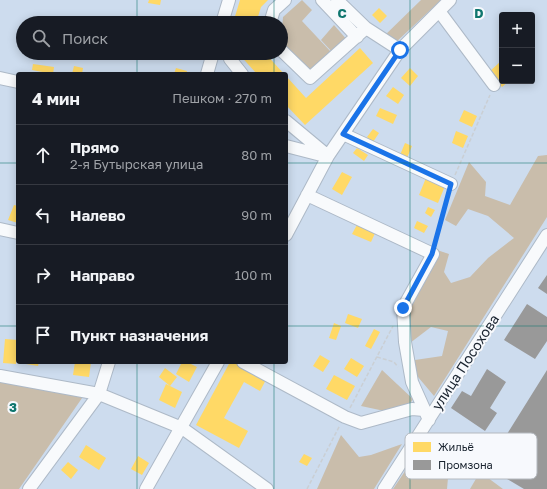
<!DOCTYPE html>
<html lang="ru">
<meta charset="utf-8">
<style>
body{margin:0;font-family:"Golos Text",sans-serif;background:#242831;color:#f1f3f6}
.controls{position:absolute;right:12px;top:12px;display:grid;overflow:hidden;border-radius:4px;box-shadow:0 2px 10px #0003}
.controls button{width:36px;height:36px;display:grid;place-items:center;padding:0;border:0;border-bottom:1px solid #363941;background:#171b24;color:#f1f3f6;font:20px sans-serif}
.stop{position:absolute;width:12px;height:12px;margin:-9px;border:3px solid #1a73e8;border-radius:50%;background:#fff}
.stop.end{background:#1a73e8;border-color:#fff;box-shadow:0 1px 4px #0008}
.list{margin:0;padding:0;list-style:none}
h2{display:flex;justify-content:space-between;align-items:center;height:52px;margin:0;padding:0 16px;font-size:17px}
h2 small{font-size:13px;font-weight:400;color:#9ea1a6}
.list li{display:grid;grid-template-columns:26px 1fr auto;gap:12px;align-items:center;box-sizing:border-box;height:60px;padding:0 16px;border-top:1px solid #363941}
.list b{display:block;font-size:15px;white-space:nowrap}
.list p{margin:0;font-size:13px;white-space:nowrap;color:#9ea1a6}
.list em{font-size:13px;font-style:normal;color:#9ea1a6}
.icon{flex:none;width:22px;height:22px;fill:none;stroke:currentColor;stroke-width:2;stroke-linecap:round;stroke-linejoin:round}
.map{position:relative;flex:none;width:547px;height:489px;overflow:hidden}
.search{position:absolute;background:#171b24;box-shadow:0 2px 10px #0003;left:16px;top:16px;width:272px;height:44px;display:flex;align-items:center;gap:10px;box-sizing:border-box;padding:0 14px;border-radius:22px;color:#9ea1a6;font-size:15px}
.panel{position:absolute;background:#171b24;box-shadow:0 2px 10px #0003;left:16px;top:72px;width:272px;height:292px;border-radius:4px}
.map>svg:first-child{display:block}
.green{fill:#c9bdab}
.homes{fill:#ffd966}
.industry{fill:#999}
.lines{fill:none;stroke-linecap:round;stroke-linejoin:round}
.minor-casing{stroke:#adb9c7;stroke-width:14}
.path{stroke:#cacfd4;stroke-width:1.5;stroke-dasharray:4 2;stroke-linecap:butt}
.minor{stroke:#f8fafc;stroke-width:12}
.route{stroke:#1a73e8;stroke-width:5}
.grid{fill:none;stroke:#0f766e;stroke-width:1;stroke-opacity:0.55}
.labels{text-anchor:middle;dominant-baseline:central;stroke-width:4;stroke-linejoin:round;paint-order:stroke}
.street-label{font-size:14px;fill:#19232f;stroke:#f7f9fd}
.key{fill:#f7f9fd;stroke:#b4b9bf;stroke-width:1}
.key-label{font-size:11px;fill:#19232f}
.grid-label{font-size:13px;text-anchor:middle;font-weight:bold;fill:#0f766e;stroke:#f7f9fd;stroke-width:4;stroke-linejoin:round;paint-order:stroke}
</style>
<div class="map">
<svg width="547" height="489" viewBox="0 0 547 489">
<rect width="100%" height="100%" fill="#cddcee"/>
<path class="green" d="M302 0 312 10 302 21 331 52 311 71 281 41 283 17Z
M421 0H441L393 45 381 39Z
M334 25 348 41 333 53 321 40Z
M547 155V217L434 396 413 371 415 360 442 356 448 331 431 327 410 343 405 317 434 249 449 254 444 272 451 283 470 277 488 258 514 238 488 216 468 209 456 226 445 220 469 162 486 182 485 196 510 205 538 156Z
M382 370 413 399 403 415 361 406Z
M0 377 89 388 19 489H0Z
M341 435 359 457 371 455 402 444 374 489H317Z
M424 443 437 449 434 465 448 478 447 489H393Z
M480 472 503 489H470Z"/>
<path class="homes" d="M149 0H161L160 5 148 3Z
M240 0H268L261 7 256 23H233Z
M379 8 387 16 380 23 372 15Z
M360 48 373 63 305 125 286 105V76L306 98Z
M238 53H265L284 74H257Z
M500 62 502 64V81H509L502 87 489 72Z
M33 64 54 67 53 74 32 70Z
M74 66 83 68 82 74H72Z
M176 68 187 71 186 74H174Z
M410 68 418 76 410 86 401 78Z
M393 87 404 95 398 104 386 96Z
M380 108 397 115 393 124 376 116Z
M464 110 477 116 472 127 459 121Z
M373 129 379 133 373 142 367 137Z
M456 131 468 136 463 148 452 143Z
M405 143 412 146 407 158 400 155Z
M357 148 368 155 364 161 353 153Z
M342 172 352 177 342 195 332 189Z
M426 178 445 186 438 203 419 195Z
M14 205 18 206V223L8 220Z
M428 207 435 210 431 217 425 213Z
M417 221 428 226 424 233 414 228Z
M358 223 376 231 371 242 352 234Z
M348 314 362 319 358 328 345 323Z
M334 323 341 326 336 340 329 338Z
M374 329 380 332 371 349 365 346Z
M5 339 18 340 16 364 3 363Z
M320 355 330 361 323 372 313 366Z
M351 358 364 366 357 377 344 369Z
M27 362H39L38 366 26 364Z
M75 362H91L89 377 73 375Z
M182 362H187L197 367 189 382 176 374Z
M230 362H242L268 376 260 391 244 382 224 418 248 431 239 448 196 425Z
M165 368 177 377 170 386 159 377Z
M334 375 355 386 347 400 326 389Z
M166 384 182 392 175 408 159 400Z
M86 445 106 458 99 470 79 457Z
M304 454 312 458 307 466 299 462Z
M138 456 149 463 142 475 131 469Z
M68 462 78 470 71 479 61 470Z"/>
<path class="industry" d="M547 275V294L538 288Z
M527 304 547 317V341L535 359 504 340Z
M487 369 506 382 490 408 497 413 485 431 451 408 462 391 471 396Z
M547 370V489H524L507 479 489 463Z"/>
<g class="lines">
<g class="minor-casing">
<path id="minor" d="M322 0 357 37
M337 0 366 28 400 50
M439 11 494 85
M222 23 229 0
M270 23 274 10 285 0
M281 50 310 78 366 28
M230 59 242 74
M207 74 213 53
M0 78 18 82
M286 121 328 156
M343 134 451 184
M286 146 325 156
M307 195 433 254 403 308 405 342 412 382 429 420
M0 229 18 233
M286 235 328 156 400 50 450 0
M243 362 345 417 361 423 412 409 424 410
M0 376 99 394 182 428 267 489
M29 489 99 394 109 362
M146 489 218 362
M384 489 547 235"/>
</g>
<path class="path" d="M455 175 490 95
M435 245 448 194
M377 357 394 362 398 367
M350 408 393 326
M307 489 340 425"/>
<use href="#minor" class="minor"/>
</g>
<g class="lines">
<path class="route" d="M400 50 343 134 451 184 432 254 403 308"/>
</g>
<path class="grid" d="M137 0V23M274 0V23M410 0V489M137 53V74M274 53V74M0 163H18M286 163H547M0 326H18M286 326H547M137 362V489M274 362V489"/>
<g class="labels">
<g class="street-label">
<text transform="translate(465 362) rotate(-57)">улица Посохова</text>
</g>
</g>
<rect x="405" y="433" width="132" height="46" rx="6" class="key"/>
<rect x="413" y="442" width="18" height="10" fill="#ffd966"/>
<rect x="413" y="460" width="18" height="10" fill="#999"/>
<g class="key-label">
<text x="438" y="451">Жильё</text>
<text x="438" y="469">Промзона</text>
</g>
<g class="grid-label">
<text x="342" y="18">C</text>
<text x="479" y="18">D</text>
<text x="13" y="412">3</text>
</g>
</svg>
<div class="controls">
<button>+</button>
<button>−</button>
</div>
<div class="stop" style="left:400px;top:50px"></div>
<div class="stop end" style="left:403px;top:308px"></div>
<div class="search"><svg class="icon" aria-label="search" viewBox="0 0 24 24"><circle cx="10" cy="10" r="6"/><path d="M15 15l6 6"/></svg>Поиск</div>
<section class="panel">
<h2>4 мин<small>Пешком · 270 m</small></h2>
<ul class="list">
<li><svg class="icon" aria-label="ahead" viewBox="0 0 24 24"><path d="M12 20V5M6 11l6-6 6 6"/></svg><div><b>Прямо</b><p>2-я Бутырская улица</p></div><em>80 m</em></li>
<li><svg class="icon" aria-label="left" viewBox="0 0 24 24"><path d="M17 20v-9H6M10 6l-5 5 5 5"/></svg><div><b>Налево</b></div><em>90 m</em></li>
<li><svg class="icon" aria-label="right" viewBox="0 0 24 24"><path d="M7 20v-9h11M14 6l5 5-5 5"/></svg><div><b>Направо</b></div><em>100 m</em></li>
<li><svg class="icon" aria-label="arrive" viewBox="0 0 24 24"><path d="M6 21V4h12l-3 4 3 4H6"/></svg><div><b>Пункт назначения</b></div></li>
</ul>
</section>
</div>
